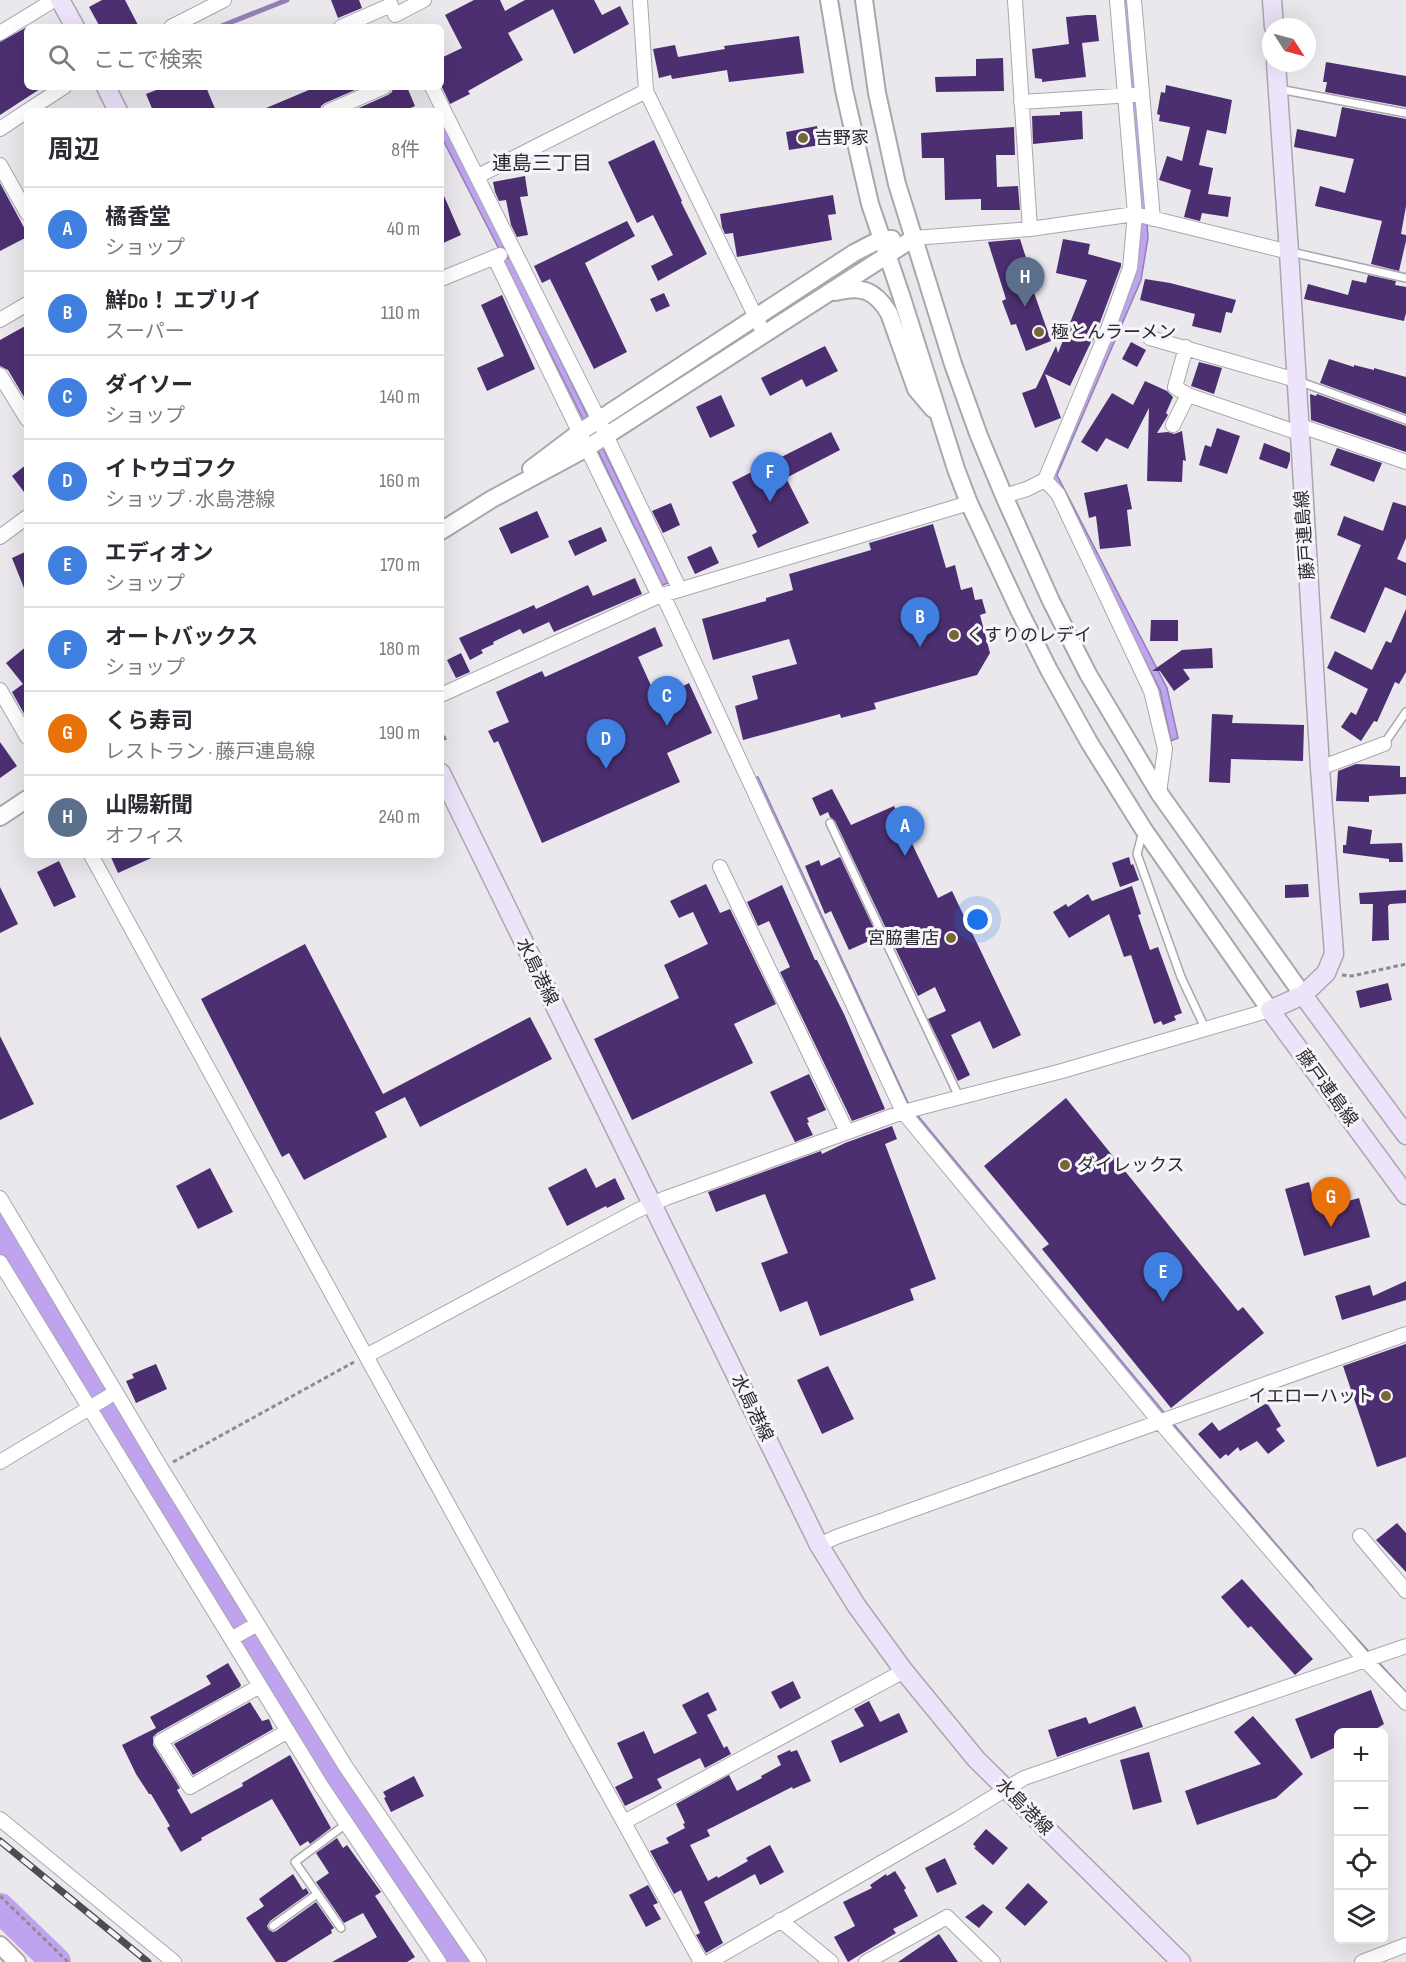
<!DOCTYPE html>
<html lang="ja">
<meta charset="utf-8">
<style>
body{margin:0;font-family:"Sofia Sans Condensed","Noto Sans JP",sans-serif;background:#f2f2f3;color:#2b2b33}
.controls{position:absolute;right:18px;bottom:18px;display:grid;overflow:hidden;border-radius:9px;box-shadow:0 6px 24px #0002}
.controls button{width:54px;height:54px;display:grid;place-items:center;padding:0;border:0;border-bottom:2px solid #e1e1e2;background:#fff;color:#2b2b33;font:30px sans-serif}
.compass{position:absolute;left:1262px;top:18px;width:54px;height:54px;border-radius:50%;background:#fff;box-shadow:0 6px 24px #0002;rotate:126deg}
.you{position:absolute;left:978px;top:920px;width:21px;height:21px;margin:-15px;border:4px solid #fff;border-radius:50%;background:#1a73e8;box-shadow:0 0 0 9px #1a73e833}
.badge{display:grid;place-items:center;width:39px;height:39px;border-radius:50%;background:#786735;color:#fff;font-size:20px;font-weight:700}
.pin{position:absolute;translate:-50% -50px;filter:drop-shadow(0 2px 3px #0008)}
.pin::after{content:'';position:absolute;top:32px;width:21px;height:18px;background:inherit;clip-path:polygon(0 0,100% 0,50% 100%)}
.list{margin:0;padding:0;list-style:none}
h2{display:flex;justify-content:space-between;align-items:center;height:78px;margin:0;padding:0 24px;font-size:26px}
h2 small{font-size:20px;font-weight:400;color:#7c7c81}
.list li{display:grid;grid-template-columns:39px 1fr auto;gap:18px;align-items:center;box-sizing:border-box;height:84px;padding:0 24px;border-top:2px solid #e1e1e2}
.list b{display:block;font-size:22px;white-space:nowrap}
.list p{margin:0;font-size:20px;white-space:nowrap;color:#7c7c81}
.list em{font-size:20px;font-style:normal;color:#7c7c81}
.icon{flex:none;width:33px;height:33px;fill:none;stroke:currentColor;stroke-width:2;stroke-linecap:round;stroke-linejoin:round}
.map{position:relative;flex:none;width:1406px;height:1962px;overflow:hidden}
.search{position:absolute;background:#fff;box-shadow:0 6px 24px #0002;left:24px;top:24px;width:420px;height:66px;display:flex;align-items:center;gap:15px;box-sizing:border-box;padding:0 21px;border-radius:9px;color:#7c7c81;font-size:22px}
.panel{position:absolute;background:#fff;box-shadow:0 6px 24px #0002;left:24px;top:108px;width:420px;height:750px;border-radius:9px}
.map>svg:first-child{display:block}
.water{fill:#c0a3ef;stroke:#937fb4;stroke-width:1.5}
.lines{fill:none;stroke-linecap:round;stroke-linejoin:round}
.stream{stroke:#937fb4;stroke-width:5}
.river{stroke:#c0a3ef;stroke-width:30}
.building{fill:#4c2f71}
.service-casing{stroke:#a8a7ac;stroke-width:10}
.minor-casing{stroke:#a8a7ac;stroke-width:16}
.tertiary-casing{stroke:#a8a7ac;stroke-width:20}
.secondary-casing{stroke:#a8a7ac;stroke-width:21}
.path{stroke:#8d8c90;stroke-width:3;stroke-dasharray:4.5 3;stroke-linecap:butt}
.service{stroke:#fff;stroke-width:7}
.minor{stroke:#fff;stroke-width:14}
.tertiary{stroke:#fff;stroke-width:16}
.secondary{stroke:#ede4fc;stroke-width:18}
.rail-casing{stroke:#4d4d4f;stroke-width:7}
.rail{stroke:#f7f5fb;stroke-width:4.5;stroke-dasharray:14;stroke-linecap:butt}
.poi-dot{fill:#786735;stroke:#f7f5fb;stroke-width:2}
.labels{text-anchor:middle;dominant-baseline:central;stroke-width:6;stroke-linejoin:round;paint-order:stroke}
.poi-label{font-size:18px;fill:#2a2a2c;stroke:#f7f5fb;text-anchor:start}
.street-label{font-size:18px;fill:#2a2a2c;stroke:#f7f5fb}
.neighbourhood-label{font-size:20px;fill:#2a2a2c;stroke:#f7f5fb}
</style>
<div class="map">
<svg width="1406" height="1962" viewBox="0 0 1406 1962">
<rect width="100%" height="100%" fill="#eae8ed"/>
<path class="water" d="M1121 0H1130L1146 211 1139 210Z
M441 120 506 246 499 249 441 136Z
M1139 222 1147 224 1148 238 1141 280 1057 475 1167 688 1178 738 1171 741 1160 690 1049 476Z
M511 257 668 583 662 585 578 409 503 260Z
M758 777 909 1105 1177 1428 1312 1586 1320 1598 1406 1692V1701L1367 1661 905 1108 753 779Z"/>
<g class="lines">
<path class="stream" d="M219 27 287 0
M0 1244 296 1728 345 1805 452 1962"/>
<path class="river" d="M0 1228 303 1723 463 1962
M0 1908 56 1962"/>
</g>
<path class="building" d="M102 0H125L139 27H100L89 7Z
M331 0H359L362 8 338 18Z
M474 0H500L505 11 525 0H594L602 15 620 6 629 24 574 54 553 9 508 33 523 60 468 91 470 94 450 104 441 85V58L462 48 445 15Z
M1087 15H1096L1099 41 1082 43 1086 77 1042 82V79L1035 78 1032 49 1069 44 1066 17Z
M27 27V87H43L0 115V42Z
M799 36 804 73 729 82 727 70 672 79 671 75 659 78 653 49 675 45 678 57 725 49 724 46Z
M1003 58 1004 91 936 92 935 77 976 76V59Z
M1326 62 1406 76V107L1325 92 1327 82H1323Z
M1166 85 1232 100 1226 134 1207 130 1199 165 1213 168 1208 194 1231 197 1228 217 1202 213 1200 221 1184 217 1191 190 1159 180 1167 156 1182 161 1190 127 1159 121 1160 115 1157 114 1161 92 1165 93Z
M164 87H206L216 111H153L146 94Z
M316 87H362L325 103 321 106 320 111H259Z
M393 87H407L415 106 404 111H352L388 95 392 92Z
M1342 107 1406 119V206L1401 234 1406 235V241L1399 271 1371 264 1382 221 1315 206 1320 186 1345 193 1354 159 1294 147 1297 129 1336 137Z
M1082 111 1083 139 1033 144 1032 116 1060 115V112Z
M817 126 820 145 789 150 786 132Z
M1014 127 1015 155H996L997 187 1018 186 1020 210H981V199L945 200 944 158H922L921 133Z
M654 140 682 201 681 202 707 254 658 281 651 266 673 255 653 215 637 223 608 162Z
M525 176 528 196 520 197 528 235 517 237 511 225 506 200 499 201 495 192 493 182Z
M0 183 27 233V237L0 251Z
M441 189 461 235 441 244Z
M833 195 836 214 828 215 832 240 737 257 733 233 725 234 722 227 720 214Z
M627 221 635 236 585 263 627 352 594 369 550 279 542 283 534 266Z
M1020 239 1035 286 1032 287 1051 341 1026 351 1016 324 1011 325 1002 301 1006 299 988 242Z
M1063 239 1090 244 1088 254 1121 263V266L1093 341 1092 340 1070 386 1045 374 1061 418 1035 428 1022 393 1036 388 1056 346 1058 353 1087 280 1056 273Z
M1368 275 1396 281 1395 285 1406 287V313L1404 321 1304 299 1308 284 1348 295 1352 280 1366 283Z
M1145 279 1170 283 1236 300 1232 313 1226 312 1221 333 1192 326 1195 314 1140 300Z
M664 293 670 306 656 312 650 299Z
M502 295 535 369 487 391 477 368 504 356 481 305Z
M27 325V402L8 370 0 366V340Z
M1131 342 1146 350 1137 367 1122 359Z
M825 346 838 371 806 387 802 379 770 396 761 378Z
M1329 359 1354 367V365L1374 370V368L1406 377V414L1320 383Z
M1199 362 1222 368 1214 394 1191 386Z
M1145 381 1167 391 1173 397 1166 413 1168 415 1157 433 1168 432 1174 434 1182 431 1186 461 1183 460 1182 482 1147 481 1149 408 1128 449 1106 438 1097 452 1081 442 1112 393 1133 405Z
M1310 394 1316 396 1317 394 1406 426V452L1311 420Z
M721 395 735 426 710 438 696 407Z
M1217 428 1240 436 1227 474 1199 465 1205 445 1211 447Z
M831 432 840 450 786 478 809 523 758 548 752 535 757 532 732 482Z
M1264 443 1290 453V460L1287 469 1259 459Z
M1337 448 1382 463 1374 482 1330 465Z
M27 464V496L12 476Z
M1127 484 1132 509 1127 510 1131 546 1100 549 1096 516 1089 518 1084 493Z
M1393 502 1406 506V538L1397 559 1406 563V596L1385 587 1365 633 1330 618 1361 545 1337 535 1344 516 1383 531Z
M671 503 680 525 663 533 652 511Z
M537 511 549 537 511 554 499 528Z
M933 524 946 568 955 565 961 590 972 587 975 600 982 599 986 613 980 615 990 653 977 675 874 703 876 709 841 718 840 714 743 740 735 706 758 699 752 676 797 664 789 639 713 660 702 619 766 601V598L793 590 789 574 871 550 869 543Z
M601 527 607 541 575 556 568 541Z
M711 546 719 563 695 574 687 557Z
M27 551V593H26L12 558Z
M635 578 642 594 554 632 549 622 523 634 520 629 493 642 494 644 481 650 483 653 470 660 459 638 534 605 536 609 588 585 593 596Z
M1406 609V672L1399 684 1395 682 1377 722 1374 721 1361 741 1341 727 1351 712 1356 715 1368 689 1327 668 1335 651 1372 670 1386 641 1391 643Z
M1151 620H1178V641H1150Z
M655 627 663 646 638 657 653 690 675 680 679 688 689 683 712 733 667 753 680 782 542 843 498 741 494 743 488 731 509 722 496 692 542 671 545 677Z
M27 646V719L12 692 23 684 6 663Z
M1212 648 1213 668 1183 669 1190 679 1174 691 1160 671H1152L1182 650Z
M461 653 470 672 456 678 447 660Z
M1212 714 1233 715 1232 723 1304 725 1303 761 1231 759 1230 783 1209 782Z
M0 742 17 766 0 778Z
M1356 764 1400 766V777H1406V794L1369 796V802L1336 801 1338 771Z
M832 789 851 825 894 806 938 898 952 891 1021 1035 993 1049 980 1021 951 1035 970 1075 958 1081 928 1019 946 1011 935 987 918 996 835 821 830 817 828 812 820 816 812 798Z
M1348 826 1372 830 1370 844 1402 843 1403 862H1389V859L1343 853V845H1346Z
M110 855H158L118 873Z
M840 857 878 937 849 950 831 911 825 914 805 866 819 860 821 866Z
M1129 857 1131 865 1133 864 1139 880 1120 887 1112 863Z
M59 861 76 897 54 907 37 872Z
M706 884 720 913 730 909 776 1004 734 1024 753 1063 632 1120 594 1039 679 998 664 965 708 944 693 912 679 918 670 901Z
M1308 884 1309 897 1285 898V885Z
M782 885 815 960H817L844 1014 885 1109 852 1121 780 972 790 967 769 921 758 926 747 902Z
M1132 886 1141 914 1138 915 1150 950 1158 947 1182 1013 1174 1016 1176 1020 1163 1025 1161 1021 1154 1024 1131 955 1124 957 1109 914 1069 938 1053 912 1066 904 1068 907 1088 894 1092 901Z
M0 887 18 924 0 933Z
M1406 890V903L1390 904 1388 906 1389 940 1372 941 1373 904H1360L1359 893Z
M305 944 383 1094 530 1017 552 1059 420 1127 405 1097 375 1112 387 1137 304 1180 289 1153 282 1157 201 999Z
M1388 983 1392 1000 1360 1008 1356 991Z
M0 1036 34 1104 0 1120Z
M809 1074 826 1110 807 1118 809 1122 807 1123 813 1135 795 1142 770 1092Z
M1066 1098 1238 1311 1243 1307 1264 1333 1171 1408 1042 1249 1049 1244 984 1166Z
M892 1126 897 1139 885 1144 936 1279 910 1289 914 1300 820 1336 807 1301 780 1312 761 1263 788 1253 765 1194 716 1212 708 1192 821 1151 822 1154 845 1143Z
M210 1168 233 1212 198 1229 176 1186Z
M586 1168 596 1188 615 1178 625 1199 607 1208 606 1206 567 1226 548 1188Z
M1309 1182 1316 1210 1359 1198 1370 1237 1304 1256 1285 1189Z
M1406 1281V1300L1342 1320 1335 1296 1370 1285 1373 1296Z
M1406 1344V1457L1377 1467 1343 1366Z
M156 1364 167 1389 136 1403 126 1381 134 1378 132 1374Z
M828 1366 854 1419 822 1434 797 1380Z
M1267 1403 1281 1426 1276 1429 1285 1441 1268 1454 1257 1441 1240 1451 1238 1447 1228 1456 1226 1454 1220 1459 1198 1434 1212 1422 1219 1431Z
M1397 1523 1406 1533V1572L1376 1540Z
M1242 1579 1313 1659 1295 1675 1251 1626 1248 1628 1221 1597Z
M228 1663 241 1685 240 1687 157 1733 153 1737V1745L180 1788 177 1790 191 1814 243 1786 242 1783 290 1755 331 1828 310 1844 308 1841 300 1846 272 1799 201 1838 202 1840 181 1852 167 1828 170 1826 151 1794H149L136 1774 122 1745 156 1728 150 1717 211 1684 206 1676Z
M793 1681 801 1698 780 1709 771 1692Z
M1371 1690 1384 1724 1371 1732H1338V1746L1311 1759 1295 1719Z
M708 1692 717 1710 707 1715 724 1748 727 1746 731 1754 705 1768 700 1758 657 1779 662 1788 625 1806 615 1787 633 1778 617 1743 644 1731 654 1754 697 1733 682 1705Z
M869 1701 880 1722 899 1713 908 1732 840 1763 831 1741 864 1726 854 1709Z
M250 1702 262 1721 269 1719 273 1729 193 1775 174 1744Z
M1135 1706 1143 1727 1057 1757 1048 1730 1086 1717 1089 1724Z
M1253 1716 1303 1774 1276 1798 1197 1825 1185 1791 1261 1764 1234 1732Z
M790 1750 791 1752 797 1750 811 1781 793 1789 792 1787 707 1830 710 1836 690 1845 708 1881 717 1876 718 1878 748 1861 746 1858 770 1845 784 1872 760 1885 755 1874 704 1902 723 1943 706 1953 696 1935 700 1933 681 1890 674 1894 650 1851 669 1843 666 1838 685 1828 683 1824 685 1823 676 1804 729 1775 737 1791 762 1778 761 1776 781 1765 777 1756Z
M1149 1752 1162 1802 1133 1810 1120 1760Z
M414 1776 424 1796 391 1812 384 1798 386 1797 383 1792Z
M986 1829 1008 1848 993 1865 974 1848 976 1847 973 1844Z
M337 1838 343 1848 347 1845 381 1892 375 1896 415 1957 407 1962H332L377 1937 363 1913 344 1923 316 1882 329 1873 316 1853Z
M945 1858 957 1884 937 1893 925 1868Z
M895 1871 906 1888 904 1890 918 1916 893 1929 896 1933 848 1962 834 1937 855 1926 843 1902 872 1888 870 1885 886 1874 887 1876Z
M293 1874 303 1890 306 1888 309 1893 270 1921 267 1926 269 1930 273 1932 276 1931 316 1902 334 1928 331 1930 332 1933 286 1962H276L246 1918 264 1906 259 1899Z
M1028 1883 1048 1902 1025 1926 1005 1908Z
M648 1885 658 1903 653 1905 661 1919 646 1927 629 1895Z
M983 1904 993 1912 979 1928 965 1917Z
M939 1934 958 1962H898L923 1945Z"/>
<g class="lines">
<g class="service-casing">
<path id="service" d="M1279 89 1406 113
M1291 252 1406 278
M1298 381 1406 420
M1384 744 1406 712
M830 823 960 1099
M1143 831 1137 854 1181 977 1205 1028
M273 1926 317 1894
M341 1928 295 1862 346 1824"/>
</g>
<g class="minor-casing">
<path id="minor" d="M640 0 646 91 764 334
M1015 0 1030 229
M1134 0 1153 219
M395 15 424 0
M171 27 224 0
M341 27 391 5
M0 33 54 0
M432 87 593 408 680 590
M1021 102 1133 95
M27 111 64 87
M329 111 384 87
M0 129 27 111
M0 165 27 213
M478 176 646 91
M914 238 1030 229 1135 214 1289 252
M494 257 659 596
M441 279 500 255
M0 320 27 304
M1150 338 1296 380
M0 375 27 419
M1188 395 1299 433
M1173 425 1188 395 1175 387 1186 347
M1298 425 1406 462
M1045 480 1058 494 1151 691 1165 749 1159 793
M1004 496 1027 489 1045 480 1108 329 1130 268 1135 214 1117 0
M0 537 27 517
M663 595 903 1112 1159 1421 1365 1660 1406 1703
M0 690 27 737
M441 695 659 596 969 503
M1320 768 1384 744
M91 855 366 1356 701 1962
M720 867 847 1132
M0 1198 161 1468 346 1767 479 1962
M0 1262 322 1787 439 1962
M366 1356 636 1211 666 1198 903 1112 1062 1071 1270 1010
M0 1462 116 1392
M1360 1536 1406 1591
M819 1545 836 1537 1406 1334
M231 1639 257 1624
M260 1686 161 1741 190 1787 288 1731
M0 1819 174 1962
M624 1822 904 1671
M780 1920 831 1962
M709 1962 959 1818 1024 1778 1406 1646
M866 1962 947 1917 993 1962
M1362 1962 1406 1945"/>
</g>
<g class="tertiary-casing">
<path id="tertiary" d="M829 0 844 90 870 204 901 295 956 469 969 503 1019 610 1049 670 1089 742 1144 830 1270 1010
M864 0 877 93 897 184 953 364 979 436 1004 496 1051 601 1088 674 1122 731 1159 793 1303 995
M835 292C861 285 875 290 889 313L916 389 933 409
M531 469 580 432 854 253 881 239H892
M441 531 492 499 587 448 914 238
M0 817 27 799
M0 1945 17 1962"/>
</g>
<g class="secondary-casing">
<path id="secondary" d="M60 0 75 27
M1272 0 1274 27
M1276 63 1289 252 1320 768 1334 954 1326 973 1303 995 1270 1010 1406 1195
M106 87 118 111
M441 773 819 1545 856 1605 904 1671 976 1759 1181 1962
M1303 995 1406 1135"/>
</g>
<path class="path" d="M441 729 447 743
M1342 975 1352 976 1406 964
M173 1462 354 1362
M0 1896 68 1962"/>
<use href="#service" class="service"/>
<use href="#minor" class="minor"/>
<use href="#tertiary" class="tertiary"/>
<use href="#secondary" class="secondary"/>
<g class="rail-casing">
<path id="rail" d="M0 1841 148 1962"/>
</g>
<use href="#rail" class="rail"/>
</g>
<g class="poi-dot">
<circle cx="803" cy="138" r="6"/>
<circle cx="1039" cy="332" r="6"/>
<circle cx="954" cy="635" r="6"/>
<circle cx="951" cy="938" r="6"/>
<circle cx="1065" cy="1165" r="6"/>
<circle cx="1386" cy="1396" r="6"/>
</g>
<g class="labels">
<g class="poi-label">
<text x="815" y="138">吉野家</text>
<text x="1051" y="332">極とんラーメン</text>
<text x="966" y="635">くすりのレデイ</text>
<text x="939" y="938" text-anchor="end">宮脇書店</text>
<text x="1077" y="1165">ダイレックス</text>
<text x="1374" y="1396" text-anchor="end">イエローハット</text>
</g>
<g class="street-label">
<text transform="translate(1305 535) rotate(-94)">藤戸連島線</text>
<text transform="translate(537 972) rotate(64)">水島港線</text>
<text transform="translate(1327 1088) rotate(54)">藤戸連島線</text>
<text transform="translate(752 1408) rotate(64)">水島港線</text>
<text transform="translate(1024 1807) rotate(45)">水島港線</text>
</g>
<g class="neighbourhood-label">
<text x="542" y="164">連島三丁目</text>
</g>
</g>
</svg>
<div class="controls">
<button>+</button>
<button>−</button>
<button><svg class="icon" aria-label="locate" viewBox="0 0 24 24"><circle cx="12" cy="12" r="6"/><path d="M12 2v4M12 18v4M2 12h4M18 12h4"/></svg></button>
<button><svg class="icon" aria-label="layers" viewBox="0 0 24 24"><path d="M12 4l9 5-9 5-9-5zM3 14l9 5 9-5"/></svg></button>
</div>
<svg class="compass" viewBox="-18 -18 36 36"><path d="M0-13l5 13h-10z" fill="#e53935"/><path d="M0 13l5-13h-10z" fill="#7c7c81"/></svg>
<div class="you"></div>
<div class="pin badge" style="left:905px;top:856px;background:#3f7fe0">A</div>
<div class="pin badge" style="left:920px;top:647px;background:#3f7fe0">B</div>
<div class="pin badge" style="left:667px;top:726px;background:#3f7fe0">C</div>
<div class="pin badge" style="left:606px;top:769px;background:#3f7fe0">D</div>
<div class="pin badge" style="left:1163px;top:1302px;background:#3f7fe0">E</div>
<div class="pin badge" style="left:770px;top:502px;background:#3f7fe0">F</div>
<div class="pin badge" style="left:1331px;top:1227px;background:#e8710a">G</div>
<div class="pin badge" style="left:1025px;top:307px;background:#5c6f8a">H</div>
<div class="search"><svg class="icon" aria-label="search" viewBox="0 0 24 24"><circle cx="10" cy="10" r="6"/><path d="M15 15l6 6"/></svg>ここで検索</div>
<section class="panel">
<h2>周辺<small>8件</small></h2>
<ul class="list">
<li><span class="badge" style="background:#3f7fe0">A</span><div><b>橘香堂</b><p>ショップ</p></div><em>40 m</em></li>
<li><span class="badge" style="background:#3f7fe0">B</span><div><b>鮮Do！ エブリイ</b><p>スーパー</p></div><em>110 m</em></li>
<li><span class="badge" style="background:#3f7fe0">C</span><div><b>ダイソー</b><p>ショップ</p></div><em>140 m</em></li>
<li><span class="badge" style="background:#3f7fe0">D</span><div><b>イトウゴフク</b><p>ショップ · 水島港線</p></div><em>160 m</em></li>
<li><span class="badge" style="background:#3f7fe0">E</span><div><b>エディオン</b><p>ショップ</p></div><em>170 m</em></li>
<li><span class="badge" style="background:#3f7fe0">F</span><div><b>オートバックス</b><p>ショップ</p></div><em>180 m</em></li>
<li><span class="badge" style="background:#e8710a">G</span><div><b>くら寿司</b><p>レストラン · 藤戸連島線</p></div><em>190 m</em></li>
<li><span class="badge" style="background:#5c6f8a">H</span><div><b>山陽新聞</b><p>オフィス</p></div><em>240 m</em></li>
</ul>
</section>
</div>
